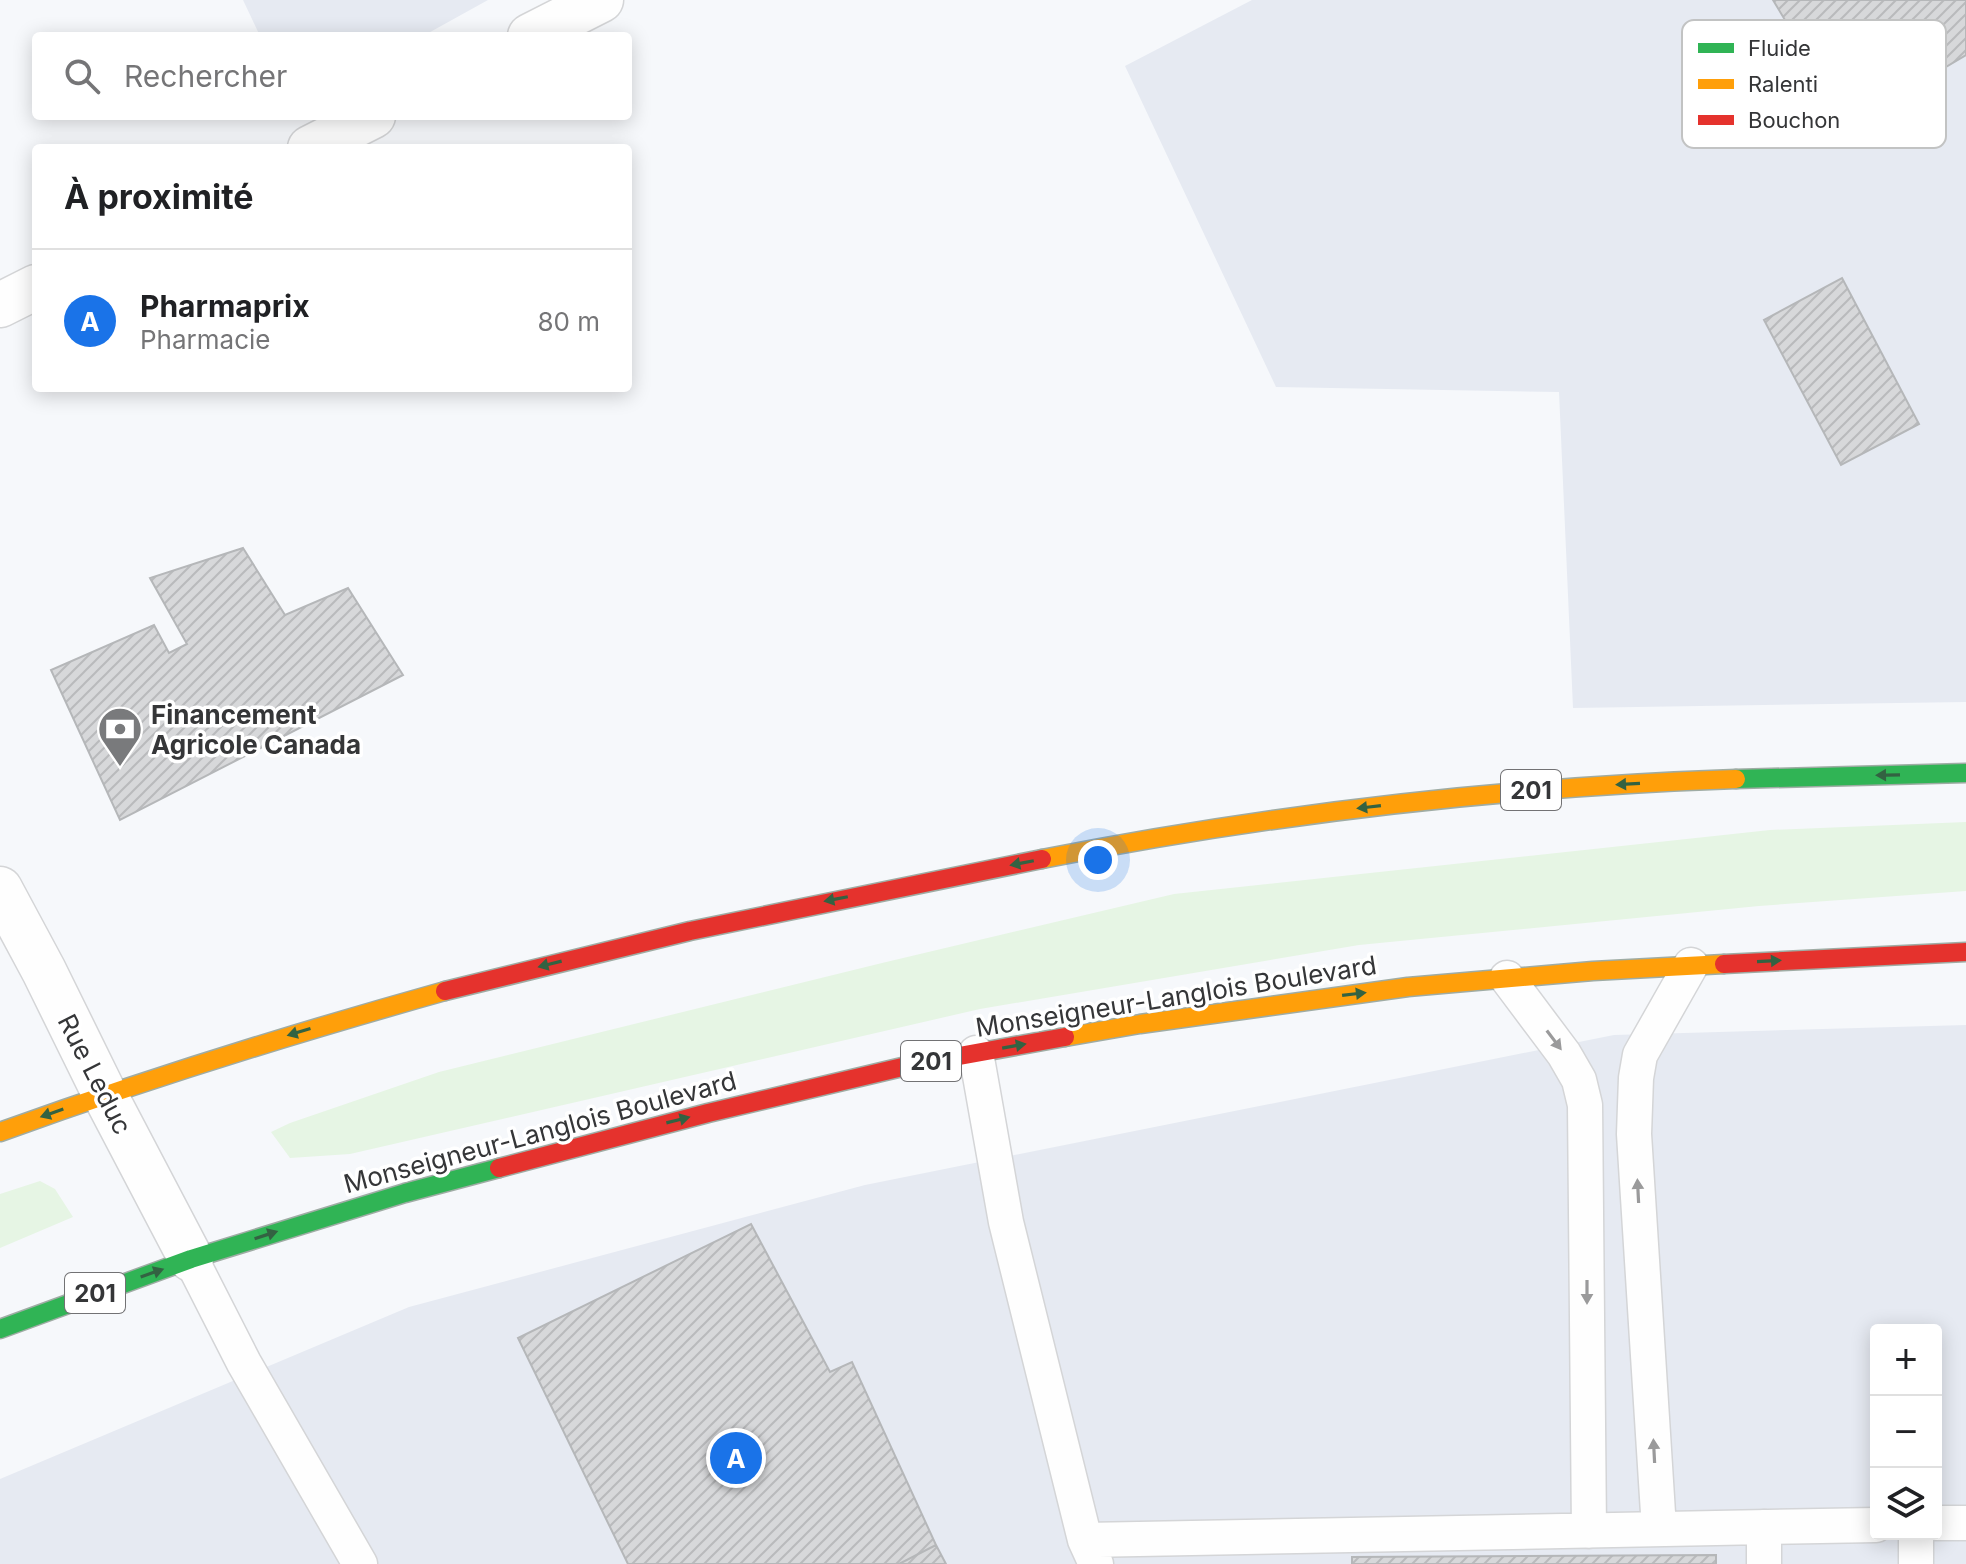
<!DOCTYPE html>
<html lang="fr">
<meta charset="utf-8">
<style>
body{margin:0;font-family:Inter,sans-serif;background:#f2f2f2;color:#202124}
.controls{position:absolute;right:24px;bottom:24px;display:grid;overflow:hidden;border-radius:8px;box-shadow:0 4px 20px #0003}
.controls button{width:72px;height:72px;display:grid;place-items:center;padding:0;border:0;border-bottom:2px solid #e0e0e0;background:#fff;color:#202124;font:40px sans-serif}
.you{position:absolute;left:1098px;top:860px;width:28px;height:28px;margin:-20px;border:6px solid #fff;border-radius:50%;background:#1a73e8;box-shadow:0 0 0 12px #1a73e833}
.badge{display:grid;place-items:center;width:52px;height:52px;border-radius:50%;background:#1a73e8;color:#fff;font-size:26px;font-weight:700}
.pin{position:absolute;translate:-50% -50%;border:4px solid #fff;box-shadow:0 2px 8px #0006}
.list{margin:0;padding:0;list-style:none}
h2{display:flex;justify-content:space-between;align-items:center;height:104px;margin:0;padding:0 32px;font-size:34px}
h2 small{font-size:26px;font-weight:400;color:#757577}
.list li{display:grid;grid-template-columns:52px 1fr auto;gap:24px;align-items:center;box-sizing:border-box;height:144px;padding:0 32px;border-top:2px solid #e0e0e0}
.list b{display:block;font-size:30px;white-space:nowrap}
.list p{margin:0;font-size:26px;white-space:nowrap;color:#757577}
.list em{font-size:26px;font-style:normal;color:#757577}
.icon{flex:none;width:44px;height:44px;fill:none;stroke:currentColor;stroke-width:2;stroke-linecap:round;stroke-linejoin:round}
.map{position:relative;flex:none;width:1966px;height:1564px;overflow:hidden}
.search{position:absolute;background:#fff;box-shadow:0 4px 20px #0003;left:32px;top:32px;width:600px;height:88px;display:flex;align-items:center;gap:20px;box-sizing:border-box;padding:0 28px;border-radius:8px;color:#757577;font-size:30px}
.panel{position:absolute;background:#fff;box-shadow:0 4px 20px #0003;left:32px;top:144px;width:600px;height:248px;border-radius:8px}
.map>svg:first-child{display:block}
.built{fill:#e6eaf2;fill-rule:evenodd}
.grass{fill:#e6f5e4}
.building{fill:url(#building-hatch);stroke:#b5b7b9;stroke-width:2}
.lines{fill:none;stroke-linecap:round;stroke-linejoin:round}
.lane-casing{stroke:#d4d5d7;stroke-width:37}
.street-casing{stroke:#d4d5d7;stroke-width:47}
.fast-casing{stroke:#9faca4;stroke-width:21}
.slow-casing{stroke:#9faca4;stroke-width:21}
.jam-casing{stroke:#9faca4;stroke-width:21}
.lane{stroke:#fefefe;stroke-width:34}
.street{stroke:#fefefe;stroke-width:44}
.fast{stroke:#30b455;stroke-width:18}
.slow{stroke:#ff9f0a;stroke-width:18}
.jam{stroke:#e5322d;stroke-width:18}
.oneway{fill:#336242}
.oneway2{fill:#9a9a9b}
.labels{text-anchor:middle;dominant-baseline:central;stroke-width:7;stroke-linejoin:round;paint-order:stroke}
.shield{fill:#fff;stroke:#727274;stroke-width:2}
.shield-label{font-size:24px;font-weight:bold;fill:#353638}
.poi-label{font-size:26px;font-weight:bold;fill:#353638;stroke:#fff;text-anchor:start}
.street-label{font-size:26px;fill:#353638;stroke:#fff}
.key{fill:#fff;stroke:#c2c3c3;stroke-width:2}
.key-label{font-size:22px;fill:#353638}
</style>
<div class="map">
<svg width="1966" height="1564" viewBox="0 0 1966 1564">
<defs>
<pattern id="building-hatch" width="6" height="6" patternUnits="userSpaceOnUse" patternTransform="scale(2)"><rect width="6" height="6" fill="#d7d8da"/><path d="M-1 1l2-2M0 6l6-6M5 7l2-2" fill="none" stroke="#b9babc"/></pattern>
</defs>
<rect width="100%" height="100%" fill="#f6f8fb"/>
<path class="built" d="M243 0H488L423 36H260Z
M1252 0H1966V702L1573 708 1559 392 1276 387 1125 66Z
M1966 1025V1564H0V1479L409 1307 865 1185 1614 1035ZM1876 1330H1936V1534H1876Z"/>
<path class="grass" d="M1966 822V891L1759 906 1359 945 980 1009 350 1154 290 1158 271 1132 290 1123 439 1072 882 963 1174 894 1770 830Z
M40 1181 55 1189 73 1217 0 1248V1194Z"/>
<path class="building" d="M1773 0H1966V55L1848 125Z
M1842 278 1919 424 1841 465 1764 320Z
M243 548 285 615 348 588 403 675 120 820 51 670 154 625 169 653 187 644 150 578Z
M751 1224 830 1372 852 1362 936 1545 899 1564H628L518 1338Z
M936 1545 946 1564H899Z
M1716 1555V1564H1352V1557Z"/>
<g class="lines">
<g class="lane-casing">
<path id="lane" d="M1507 978 1564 1054 1579 1080 1585 1105 1589 1531
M976 1053 1006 1222 1085 1540 1096 1564
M191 1259 244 1363 360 1564
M1936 1523H1966
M1659 1529 1634 1134 1636 1078 1640 1055 1691 965
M1916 1534V1564
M1085 1540 1876 1525
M1764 1564V1527"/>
</g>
<g class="street-casing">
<path id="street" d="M530 36 601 0
M310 148 373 116
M0 305 36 287
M0 889 44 971 105 1095 191 1259"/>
</g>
<g class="fast-casing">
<path id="fast" d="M1736 779 1966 773
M0 1329 191 1259 405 1193 499 1168"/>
</g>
<g class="slow-casing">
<path id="slow" d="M1042 859C1271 814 1503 787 1736 779
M1065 1037 1140 1024 1408 987 1593 971 1724 964
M0 1132C147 1079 295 1033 445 991"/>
</g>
<g class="jam-casing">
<path id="jam" d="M1724 964 1966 952
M445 991 690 931 1042 859
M499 1168 708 1113 915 1064 1065 1037"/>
</g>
<use href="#lane" class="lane"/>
<use href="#street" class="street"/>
<use href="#fast" class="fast"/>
<use href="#slow" class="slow"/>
<use href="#jam" class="jam"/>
</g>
<defs><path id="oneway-solid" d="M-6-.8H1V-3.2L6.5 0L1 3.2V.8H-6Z" transform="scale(2)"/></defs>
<g class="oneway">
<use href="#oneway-solid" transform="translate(1888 775) rotate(179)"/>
<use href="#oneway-solid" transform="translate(1628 784) rotate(177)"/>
<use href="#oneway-solid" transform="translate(1369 807) rotate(173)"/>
<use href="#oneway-solid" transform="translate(1022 863) rotate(169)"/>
<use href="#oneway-solid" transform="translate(836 899) rotate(169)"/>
<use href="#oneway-solid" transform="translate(1769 961) rotate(-3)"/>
<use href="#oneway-solid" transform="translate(550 964) rotate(166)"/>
<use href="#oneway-solid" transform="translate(1354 994) rotate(-7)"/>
<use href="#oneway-solid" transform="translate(299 1032) rotate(163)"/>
<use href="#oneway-solid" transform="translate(1014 1046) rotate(-10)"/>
<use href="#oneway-solid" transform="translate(52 1113) rotate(161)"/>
<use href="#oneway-solid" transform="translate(678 1120) rotate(-14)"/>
<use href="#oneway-solid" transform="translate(266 1235) rotate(-18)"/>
<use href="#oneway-solid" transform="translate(152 1273) rotate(-19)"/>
</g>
<g class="oneway2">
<use href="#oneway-solid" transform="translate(1554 1040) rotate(53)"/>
<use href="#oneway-solid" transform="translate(1638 1191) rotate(-93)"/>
<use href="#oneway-solid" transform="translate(1587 1292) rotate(90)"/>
<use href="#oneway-solid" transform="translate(1654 1451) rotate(-93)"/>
</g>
<defs>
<g id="bank-pin" transform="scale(2.3)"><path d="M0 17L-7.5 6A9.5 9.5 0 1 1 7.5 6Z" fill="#797a7c" stroke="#fff"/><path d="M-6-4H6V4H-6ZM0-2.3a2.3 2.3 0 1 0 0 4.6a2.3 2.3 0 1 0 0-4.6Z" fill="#fff"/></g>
</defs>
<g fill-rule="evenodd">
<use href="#bank-pin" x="120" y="729"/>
</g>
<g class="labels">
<g class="shield">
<rect x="1501" y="770" width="60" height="40" rx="6"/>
<rect x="901" y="1041" width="60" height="40" rx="6"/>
<rect x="65" y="1273" width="60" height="40" rx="6"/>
</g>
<g class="shield-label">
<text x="1531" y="790">201</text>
<text x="931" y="1061">201</text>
<text x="95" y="1293">201</text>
</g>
<g class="poi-label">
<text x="151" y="714">Financement<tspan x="151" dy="30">Agricole Canada</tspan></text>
</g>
<g class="street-label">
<text transform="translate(1176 996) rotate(-9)">Monseigneur-Langlois Boulevard</text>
<text transform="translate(95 1074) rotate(63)">Rue Leduc</text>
<text transform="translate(540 1132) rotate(-15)">Monseigneur-Langlois Boulevard</text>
</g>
</g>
<rect x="1682" y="20" width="264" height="128" rx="12" class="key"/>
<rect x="1698" y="43" width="36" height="10" fill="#30b455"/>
<rect x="1698" y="79" width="36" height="10" fill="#ff9f0a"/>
<rect x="1698" y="115" width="36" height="10" fill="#e5322d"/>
<g class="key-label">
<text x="1748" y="56">Fluide</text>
<text x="1748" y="92">Ralenti</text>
<text x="1748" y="128">Bouchon</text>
</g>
</svg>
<div class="controls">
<button>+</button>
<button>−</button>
<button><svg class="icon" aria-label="layers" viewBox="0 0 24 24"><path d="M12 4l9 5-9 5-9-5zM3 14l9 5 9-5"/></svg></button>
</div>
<div class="you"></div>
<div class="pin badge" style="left:736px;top:1458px">A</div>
<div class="search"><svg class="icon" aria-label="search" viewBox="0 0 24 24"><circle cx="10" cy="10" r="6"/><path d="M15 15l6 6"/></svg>Rechercher</div>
<section class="panel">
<h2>À proximité<small></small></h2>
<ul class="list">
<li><span class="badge">A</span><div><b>Pharmaprix</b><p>Pharmacie</p></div><em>80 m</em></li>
</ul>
</section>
</div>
